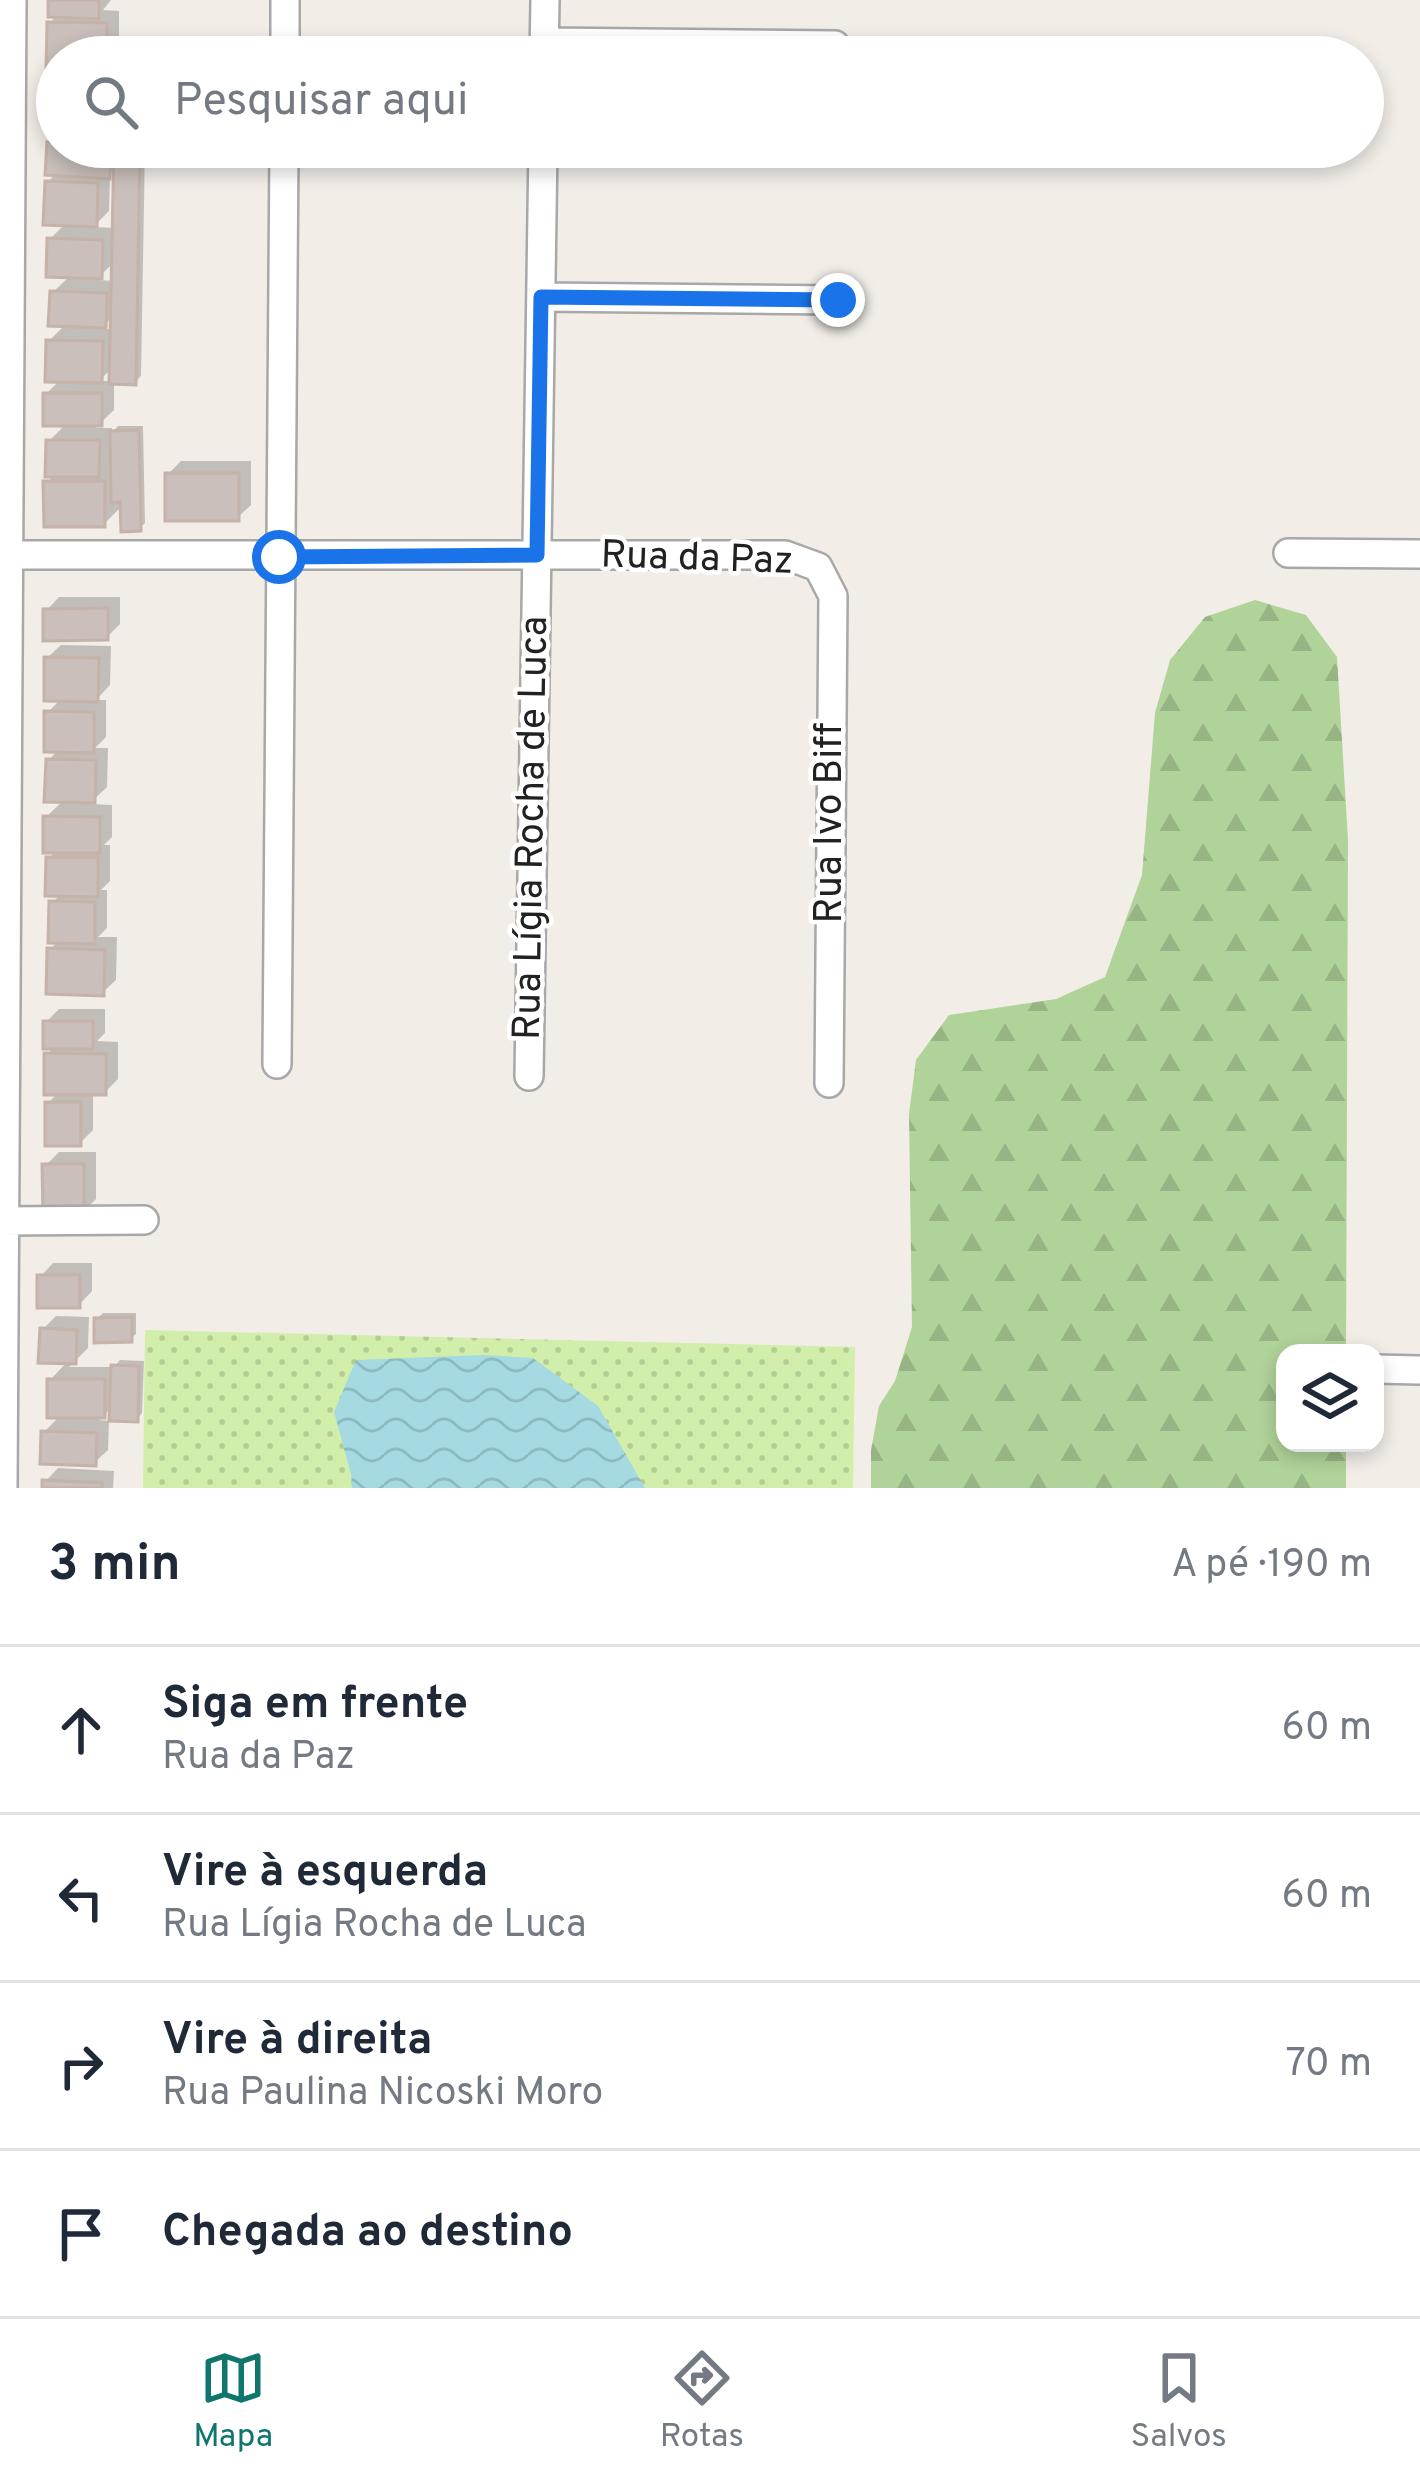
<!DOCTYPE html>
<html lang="pt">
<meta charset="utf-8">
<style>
body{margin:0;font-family:Overpass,sans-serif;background:#f6f6f7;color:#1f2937}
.controls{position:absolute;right:36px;bottom:36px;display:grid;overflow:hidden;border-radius:24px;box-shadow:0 6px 18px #0003}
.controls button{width:108px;height:108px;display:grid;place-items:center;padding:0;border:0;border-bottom:3px solid #e0e1e3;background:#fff;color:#1f2937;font:60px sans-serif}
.stop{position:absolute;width:36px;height:36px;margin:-27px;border:9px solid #1a73e8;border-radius:50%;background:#fff}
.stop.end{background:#1a73e8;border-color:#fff;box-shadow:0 3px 12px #0008}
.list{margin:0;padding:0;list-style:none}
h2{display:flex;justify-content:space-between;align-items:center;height:156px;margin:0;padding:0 48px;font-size:51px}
h2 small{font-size:39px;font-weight:400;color:#747a83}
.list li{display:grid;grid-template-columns:78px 1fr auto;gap:36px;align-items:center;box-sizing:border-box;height:168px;padding:0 48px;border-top:3px solid #e0e1e3}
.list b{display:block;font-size:45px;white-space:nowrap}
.list p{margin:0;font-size:39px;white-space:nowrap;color:#747a83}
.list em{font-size:39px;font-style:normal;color:#747a83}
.icon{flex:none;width:66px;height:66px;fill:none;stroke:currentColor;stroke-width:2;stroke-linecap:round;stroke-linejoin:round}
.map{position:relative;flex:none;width:1420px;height:1488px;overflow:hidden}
.search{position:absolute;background:#fff;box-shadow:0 6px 18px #0003;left:36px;right:36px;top:36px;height:132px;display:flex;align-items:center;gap:30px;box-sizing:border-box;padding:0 42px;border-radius:66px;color:#747a83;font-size:45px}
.sheet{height:828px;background:#fff}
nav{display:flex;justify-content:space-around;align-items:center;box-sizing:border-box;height:168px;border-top:3px solid #e0e1e3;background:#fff;font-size:33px;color:#747a83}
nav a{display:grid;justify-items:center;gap:6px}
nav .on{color:#0f766e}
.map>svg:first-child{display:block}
.grass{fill:url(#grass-dots)}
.forest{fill:url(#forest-firs)}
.water{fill:url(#water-waves)}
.shadow{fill:#0003;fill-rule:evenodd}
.building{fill:#cabfba;stroke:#c5b2a8;stroke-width:3}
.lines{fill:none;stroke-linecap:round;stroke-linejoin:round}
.street-casing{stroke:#a8a8a8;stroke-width:32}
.street{stroke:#fff;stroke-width:27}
.route{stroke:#1a73e8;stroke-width:15}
.labels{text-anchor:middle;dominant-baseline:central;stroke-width:9;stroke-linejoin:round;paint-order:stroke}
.street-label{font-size:39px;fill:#212121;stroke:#fff}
</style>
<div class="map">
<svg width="1420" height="1488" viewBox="0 0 1420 1488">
<defs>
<pattern id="grass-dots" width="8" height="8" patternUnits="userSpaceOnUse" patternTransform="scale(3)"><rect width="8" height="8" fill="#d2eeab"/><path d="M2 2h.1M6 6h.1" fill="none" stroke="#b4cc93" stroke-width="1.8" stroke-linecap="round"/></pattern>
<pattern id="forest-firs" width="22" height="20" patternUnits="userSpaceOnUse" patternTransform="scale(3)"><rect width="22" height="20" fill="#b0d399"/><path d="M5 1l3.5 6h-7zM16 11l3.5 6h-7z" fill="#97b584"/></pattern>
<pattern id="water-waves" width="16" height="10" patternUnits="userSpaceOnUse" patternTransform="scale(3)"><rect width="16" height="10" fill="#a5dae2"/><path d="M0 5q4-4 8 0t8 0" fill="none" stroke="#8ebbc2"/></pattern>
</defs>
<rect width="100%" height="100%" fill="#f2ede7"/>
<path class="grass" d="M145 1330 855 1347 853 1488H143Z"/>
<path class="forest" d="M1255 600 1306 615 1337 657 1348 840 1346 1353H1285V1443H1346V1488H871V1450L879 1406 895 1381 912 1327 909 1114 916 1060 949 1015 1056 999 1105 977 1142 875 1155 713 1170 660 1205 617Z"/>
<path class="water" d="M483 1355 533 1358 598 1406 645 1488H352L351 1474 334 1412 356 1360Z"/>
<path class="shadow" d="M51 0H111L103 10 119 11V56L57 57V68L50 23 58 14Z
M57 136V147H145L141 376 135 382H114V410L95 428H112V433L118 426H143L145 523 140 528 123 505 104 524 46 483 55 474 49 441 67 423 46 394 61 379 49 341 67 323 53 292 71 275 50 239 66 223 48 182 57 172 50 143ZM117 167 115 228 93 227 109 211 110 174ZM115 261 114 281 96 280ZM113 316V329H100ZM112 368V381H99Z
M181 461H251V505L237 518 168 474Z
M59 597H120V624L107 637 46 611Z
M61 645 111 646 110 685 96 700H106V737L95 748H108L107 787 89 804 112 805V837L104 845H110V881L101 890H107V928L98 937H117L116 980 102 993 50 949 59 941 52 903 61 894 49 858 57 850 46 817 65 799 49 760 59 749 47 713 62 698 47 658Z
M59 1009H105V1033L97 1041 118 1042V1079L105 1092H93V1130L80 1143 48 1103 59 1092 47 1054 55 1046 46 1022Z
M59 1152H96V1199L82 1213 45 1166Z
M53 1263H92V1291L79 1305 40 1277Z
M103 1313H136V1334L130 1339 97 1319Z
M56 1316 89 1317 88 1348 69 1367H114L120 1360 144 1361 142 1413 137 1419 113 1406 99 1420 109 1421 108 1450 94 1463 44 1432 61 1415 50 1380 68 1361 43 1329Z
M58 1468 114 1471 113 1488H45V1482Z"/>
<path class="building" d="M48 0H99V19L48 17Z
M47 22 107 23V57H57V72L46 71Z
M45 76H57V125H45Z
M47 142 57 143V147H111L110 179 45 175Z
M114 147H140L136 385 109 384Z
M45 181 98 183 97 227 43 225Z
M47 238 103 240 102 279 46 277Z
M50 291 107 293 106 328 48 326Z
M46 340 103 341 102 383 45 382Z
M43 393H102V426H43Z
M139 430 141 531 121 532 120 502 111 503 110 431Z
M46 440H100L99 477H45Z
M165 473H239V521H165Z
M43 481H105V527H44Z
M108 608V640L43 641V609Z
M44 657 99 658 98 702 44 701Z
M44 711 94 712V753L44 752Z
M46 759 96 760 95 803 44 802Z
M43 816 100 817V853H43Z
M46 857H98V897L45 896Z
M49 901 95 902V944L48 943Z
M47 948 105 950 104 996 46 994Z
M43 1021H93V1049H43Z
M44 1053 106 1054V1095H44Z
M45 1102H81V1146H45Z
M42 1164H84V1216H43Z
M37 1275H80V1308H37Z
M132 1317V1342L94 1343V1318Z
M40 1328 77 1330 76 1364 38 1363Z
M111 1365 139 1366 138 1422 109 1421Z
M47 1379H105V1418H47Z
M41 1431 97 1433 96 1466 40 1464Z
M42 1480 102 1483V1488H42Z"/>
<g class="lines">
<g class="street-casing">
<path id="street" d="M544 42 835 45
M285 57V0
M544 57 545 0
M541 297 838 300
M1288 553 1420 554
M0 555H785L818 567 833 596 829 1083
M277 1064 284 147
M529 1076 543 147
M0 1221 144 1220
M1375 1369 1420 1370
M3 1488 12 0"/>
</g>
<use href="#street" class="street"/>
</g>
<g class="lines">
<path class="route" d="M279 557 537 555 541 297 838 300"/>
</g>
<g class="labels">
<g class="street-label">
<text transform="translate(697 560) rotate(2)">Rua da Paz</text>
<text transform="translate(831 823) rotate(-90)">Rua Ivo Biff</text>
<text transform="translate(533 828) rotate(-89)">Rua Lígia Rocha de Luca</text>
</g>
</g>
</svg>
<div class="controls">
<button><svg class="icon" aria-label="layers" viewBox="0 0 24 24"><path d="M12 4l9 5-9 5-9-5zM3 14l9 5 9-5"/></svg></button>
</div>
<div class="stop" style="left:279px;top:557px"></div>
<div class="stop end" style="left:838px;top:300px"></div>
<div class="search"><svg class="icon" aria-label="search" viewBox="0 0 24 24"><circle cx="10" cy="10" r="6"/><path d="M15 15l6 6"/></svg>Pesquisar aqui</div>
</div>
<section class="sheet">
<h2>3 min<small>A pé · 190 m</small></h2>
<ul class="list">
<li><svg class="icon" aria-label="ahead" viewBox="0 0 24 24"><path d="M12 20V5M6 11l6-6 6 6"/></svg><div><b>Siga em frente</b><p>Rua da Paz</p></div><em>60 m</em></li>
<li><svg class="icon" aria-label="left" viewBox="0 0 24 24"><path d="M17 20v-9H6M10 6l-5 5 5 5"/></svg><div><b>Vire à esquerda</b><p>Rua Lígia Rocha de Luca</p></div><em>60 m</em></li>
<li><svg class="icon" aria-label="right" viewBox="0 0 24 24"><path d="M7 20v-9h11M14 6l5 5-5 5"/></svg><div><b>Vire à direita</b><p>Rua Paulina Nicoski Moro</p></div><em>70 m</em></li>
<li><svg class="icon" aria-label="arrive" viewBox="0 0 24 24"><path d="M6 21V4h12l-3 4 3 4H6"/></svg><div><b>Chegada ao destino</b></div></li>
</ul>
</section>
<nav>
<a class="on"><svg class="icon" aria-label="map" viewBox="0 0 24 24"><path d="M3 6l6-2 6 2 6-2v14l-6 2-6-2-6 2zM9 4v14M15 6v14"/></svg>Mapa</a>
<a><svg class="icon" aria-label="directions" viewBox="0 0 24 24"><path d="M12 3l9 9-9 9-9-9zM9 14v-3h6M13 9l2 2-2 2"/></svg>Rotas</a>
<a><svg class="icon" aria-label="saved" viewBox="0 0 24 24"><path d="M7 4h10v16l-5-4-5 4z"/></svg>Salvos</a>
</nav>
